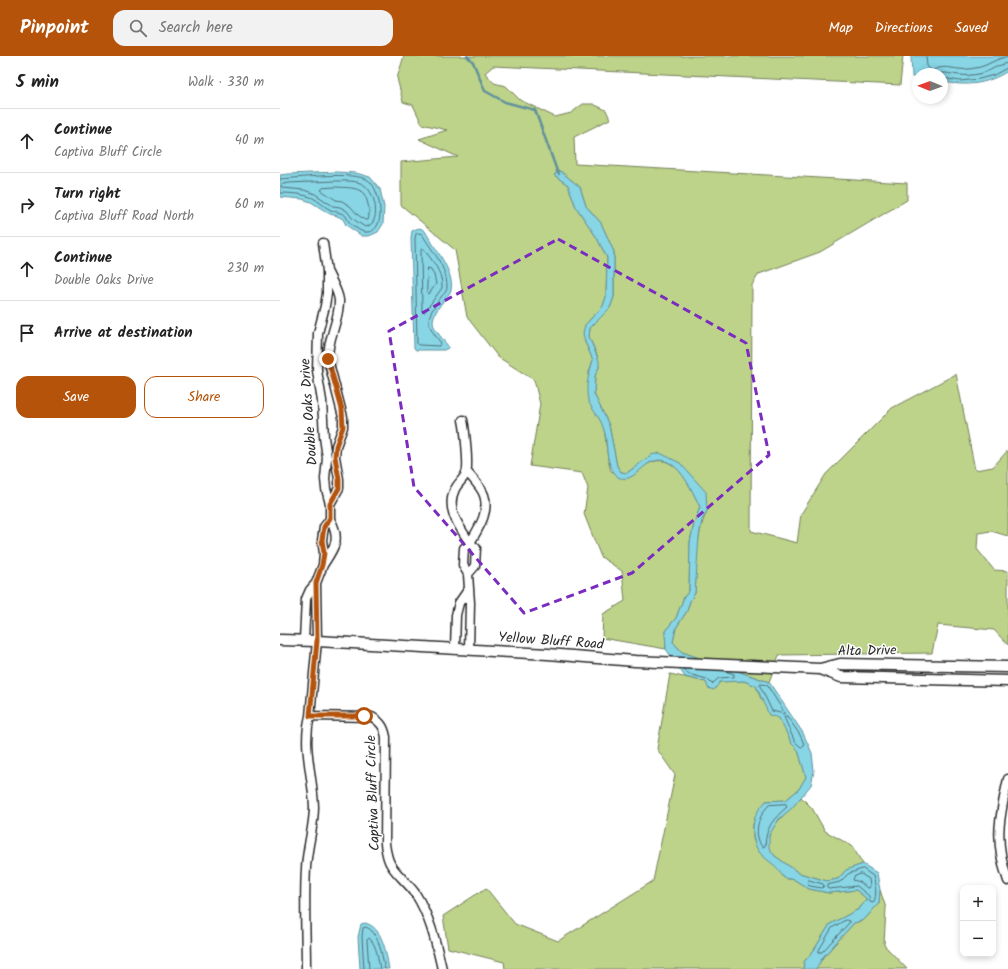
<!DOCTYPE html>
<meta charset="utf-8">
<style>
body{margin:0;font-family:Kalam,sans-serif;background:#f2f2f2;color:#222}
.controls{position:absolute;right:12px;bottom:12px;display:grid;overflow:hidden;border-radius:8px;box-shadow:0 2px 6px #0003}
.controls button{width:36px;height:36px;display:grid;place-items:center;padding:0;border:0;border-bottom:1px solid #e0e0e0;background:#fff;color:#222;font:20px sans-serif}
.compass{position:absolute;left:632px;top:12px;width:36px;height:36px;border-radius:50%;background:#fff;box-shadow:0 2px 6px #0003;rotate:271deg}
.stop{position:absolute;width:12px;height:12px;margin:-9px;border:3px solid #b45309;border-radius:50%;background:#fff}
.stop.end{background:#b45309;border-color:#fff;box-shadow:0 1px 4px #0008}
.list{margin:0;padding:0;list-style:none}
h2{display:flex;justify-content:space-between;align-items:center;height:52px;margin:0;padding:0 16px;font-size:17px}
h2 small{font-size:13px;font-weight:400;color:#767676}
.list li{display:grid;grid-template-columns:26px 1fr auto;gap:12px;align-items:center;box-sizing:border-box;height:64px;padding:0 16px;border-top:1px solid #e0e0e0}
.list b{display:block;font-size:15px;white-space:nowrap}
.list p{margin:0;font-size:13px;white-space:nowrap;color:#767676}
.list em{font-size:13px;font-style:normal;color:#767676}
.actions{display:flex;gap:8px;padding:12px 16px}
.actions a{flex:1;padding:9px 0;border:1px solid #b45309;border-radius:12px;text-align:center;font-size:14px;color:#b45309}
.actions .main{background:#b45309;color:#fff}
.icon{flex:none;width:22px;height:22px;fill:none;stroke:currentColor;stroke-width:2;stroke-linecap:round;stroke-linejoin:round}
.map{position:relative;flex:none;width:728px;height:913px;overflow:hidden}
header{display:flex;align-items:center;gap:24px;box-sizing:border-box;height:56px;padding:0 20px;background:#b45309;color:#fff}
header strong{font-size:19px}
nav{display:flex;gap:22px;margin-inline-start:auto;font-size:14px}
.search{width:280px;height:36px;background:#f2f2f2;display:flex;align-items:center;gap:10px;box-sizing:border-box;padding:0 14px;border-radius:12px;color:#767676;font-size:15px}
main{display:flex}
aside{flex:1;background:#fff}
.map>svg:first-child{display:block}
.green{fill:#bdd389;stroke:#747f5a}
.water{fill:#87d5e5;stroke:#62919b}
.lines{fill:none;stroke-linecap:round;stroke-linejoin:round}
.shore{stroke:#506f75;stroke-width:1}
.stream{stroke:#62919b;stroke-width:2.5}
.minor-casing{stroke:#2b2b2b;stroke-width:11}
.tertiary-casing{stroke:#2b2b2b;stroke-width:13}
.minor{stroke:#fff;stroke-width:8}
.tertiary{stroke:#fff;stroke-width:10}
.route{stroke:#b45309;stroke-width:5}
.marked{fill:none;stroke:#7b2cbf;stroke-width:3;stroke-dasharray:8 5;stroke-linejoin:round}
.labels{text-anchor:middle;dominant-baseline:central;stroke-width:3;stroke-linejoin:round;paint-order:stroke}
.street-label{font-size:14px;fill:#2b2b2b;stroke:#fff}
</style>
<header>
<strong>Pinpoint</strong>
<div class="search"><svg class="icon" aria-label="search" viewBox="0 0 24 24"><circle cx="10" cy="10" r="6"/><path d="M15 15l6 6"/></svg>Search here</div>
<nav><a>Map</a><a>Directions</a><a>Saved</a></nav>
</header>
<main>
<aside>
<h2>5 min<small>Walk · 330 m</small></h2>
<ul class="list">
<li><svg class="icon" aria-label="ahead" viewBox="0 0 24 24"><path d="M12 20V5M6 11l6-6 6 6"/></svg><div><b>Continue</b><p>Captiva Bluff Circle</p></div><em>40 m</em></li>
<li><svg class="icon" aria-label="right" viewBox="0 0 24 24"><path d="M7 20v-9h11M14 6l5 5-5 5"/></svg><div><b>Turn right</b><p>Captiva Bluff Road North</p></div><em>60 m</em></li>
<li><svg class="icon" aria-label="ahead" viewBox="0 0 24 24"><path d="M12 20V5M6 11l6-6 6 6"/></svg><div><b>Continue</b><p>Double Oaks Drive</p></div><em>230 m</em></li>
<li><svg class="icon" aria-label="arrive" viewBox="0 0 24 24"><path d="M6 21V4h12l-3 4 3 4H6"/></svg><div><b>Arrive at destination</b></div></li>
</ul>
<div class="actions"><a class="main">Save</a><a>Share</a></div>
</aside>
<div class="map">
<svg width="728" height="913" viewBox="0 0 728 913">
<rect width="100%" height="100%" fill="#fff"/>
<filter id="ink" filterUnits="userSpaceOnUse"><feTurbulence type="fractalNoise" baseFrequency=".025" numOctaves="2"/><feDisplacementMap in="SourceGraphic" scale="8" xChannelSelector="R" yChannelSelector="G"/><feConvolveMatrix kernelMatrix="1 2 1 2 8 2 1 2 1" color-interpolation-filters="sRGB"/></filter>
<g filter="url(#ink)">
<path class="green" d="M124 0H623L620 29 213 10 205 17 214 27 226 30 240 44 275 61 291 57 303 48H313L326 54 330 63 294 81 295 108 627 127V144L540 196 479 218 472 229 471 475 517 487 521 458 546 418 612 352 676 318 695 414 713 411 728 394V480L711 475 698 477 697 493 714 514 728 515V589L714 574 658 569 652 597 499 599 489 626 402 596 393 586 396 572 407 555 410 545 415 537C417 510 415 480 427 455L400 407 371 399 347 417 341 416 337 410 329 369 314 338 315 320 319 311 317 299 309 281 310 272 330 252 334 241V196L321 167 306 150 300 131 280 115 274 119 288 129 296 151 317 182 327 202 326 241 323 250 305 269V286L313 304 309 316V344L324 371 328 404 331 415 348 422C355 417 364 409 372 406 397 397 412 434 420 451L414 468 410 486 409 535 404 541 396 562 385 575 386 593 322 582 323 558 345 545 342 515 321 501 304 458 308 432 302 417 250 410 260 348 254 324 218 301 187 261 175 194 121 149V106L178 101 139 83 167 74 142 68 133 49 123 46 117 22Z
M390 618 426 626 464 625 476 630 481 643 499 661 512 688 518 694 526 721 519 733 506 744 486 745 473 768V783L479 796 499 812 504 822 515 824 529 833 549 837 576 834 587 843 579 853 550 868 534 894 524 906 523 913H225L224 906 168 892 163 860 206 832 235 868 278 885 373 825 395 719 377 693Z
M521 741 532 752 545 775 572 790 583 808 566 814 558 823 547 825 519 817 495 800 488 792C489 788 488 784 489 780 493 766 512 753 521 741Z
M600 834 606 852 604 889 627 913H536L543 901 574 867 584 864 599 847Z"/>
<path class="water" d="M631 0H728V15C705 29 688 30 662 26V18H638V22L632 21Z
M280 115 300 131 306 150 321 167 334 196V241L330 252 310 272 309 281 319 305V311L315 320 314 338 329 369 337 410 341 416 347 417 371 399 380 397 400 407 426 436 427 455 422 464 419 481 415 537 410 545 407 555 396 572 393 586 402 596 489 626 523 677 532 697 534 715 531 729 512 752 499 763 489 779V792L495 800 519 817 547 825 558 823 566 814 583 808 597 817 600 834 599 847 584 864 574 867 543 901 536 913H523L524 906 534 894 550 868 579 853 587 843 576 834 549 837 529 833 515 824 504 822C496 807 490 808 480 797 471 786 471 766 478 755 480 751 484 748 486 745L506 744 519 733 526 721 518 694 512 688 499 662 489 659 476 630 464 625 440 626 434 634 428 632 426 626 405 621 386 593 385 575 396 562 404 541 409 535 410 486 414 468 420 451C412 435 396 395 371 406 363 410 356 420 348 422 346 423 342 422 339 422 322 405 330 390 323 371 320 361 311 353 308 344 305 330 309 317 313 304L305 286 303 277 305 269 323 250 326 241 327 202 317 182 296 151 288 129 274 119Z
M56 116 76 117 90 121 100 133 104 151 103 168 98 176 89 180H82L66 169 63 163 57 160 50 158 31 146 22 143 0 141V119L8 118Z
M140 172 145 175C153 190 175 216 171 234 170 238 166 241 164 244 147 267 151 268 168 290V292L164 294H136L134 292 131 182 132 175 136 173Z
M85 867C103 871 106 897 109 913H80L78 881 81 868Z"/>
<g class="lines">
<path class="shore" d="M646 0 647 10 652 15C662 9 669 12 679 13 684 14 690 13 695 12 707 11 717 1 728 1
M658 18C665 15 672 19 680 19 686 20 693 19 699 18 709 16 719 8 728 7
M662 22 680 25 699 23 714 19 725 13 728 12
M0 123C18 122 73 115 88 124 101 133 108 178 85 176 81 176 73 170 70 167 68 165 67 161 65 159 60 156 55 156 51 154 44 151 39 145 33 142 23 138 11 137 0 137
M56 125C65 125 77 124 84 129 96 136 102 169 85 171L73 163 67 155 60 151 53 150 35 138 24 134 3 132 1 130 3 128 9 127Z
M56 131C69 132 84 130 87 145 89 151 90 157 88 164H85L78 159 70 150 62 145 56 144 41 134 43 132Z
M138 177 142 178C152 195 167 211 167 231 167 235 164 238 161 241 146 262 144 266 161 287L159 290 139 289 137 288 135 182 136 178Z
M142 192 144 193C152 205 163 216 162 232L144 257 142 255 141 194Z
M148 212 151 213 154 219 156 228 149 238 147 236Z
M404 613 408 618 427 623 432 628 439 622 454 621V618L445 615
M481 628 487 629 504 656V658L492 655 480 630Z
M504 660H507L520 679 524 688 523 691H521L515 686Z
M506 748 507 751C493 763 486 771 485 790L482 791C473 777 478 760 489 749Z
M583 813 593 820C595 829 598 839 593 847L590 846 589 840 577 830 549 833 547 832V829L560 826 568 818Z
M581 818 589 823 590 830 589 832H587L580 826 573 824 574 821Z
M529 824 543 828 544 830 542 832 530 830 527 827Z
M566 864 569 865V867L542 896H539V894L552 872Z
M84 913 82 881 83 872 85 871C99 874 102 901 105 913
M89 913 87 884 89 882C97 889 98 903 100 913"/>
<path class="stream" d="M187 0 193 6 205 35 225 46 255 54 277 115 279 118"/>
<g class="minor-casing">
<path id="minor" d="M48 217C52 226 58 235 59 244 60 264 47 283 48 303L63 361V371L56 390 55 401 59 423V432L50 448
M183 364C185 373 189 411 186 417 184 423 178 427 175 433 165 453 179 470 190 487L184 492 183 509 188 518
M187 416C193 423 201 431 204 439 210 456 198 473 190 487L196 492 195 510 188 518 190 547 189 594
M43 509C55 491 61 483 50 463
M24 584 26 543 30 534 36 527
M175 593 176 559 179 547 188 534
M30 660 92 661C101 666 104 671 106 681L105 788C106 795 107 803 111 809 117 819 128 827 135 837 150 860 156 887 162 913
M728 723C719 763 714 785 728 825
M26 913C26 879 24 845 26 812 27 791 34 771 34 751 33 720 22 691 30 660L37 585 36 527 43 509 44 497 42 484 44 471 50 463V448L46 433 45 423 47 402 44 381 42 345 37 315 38 277 45 250 47 237V215L43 187"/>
</g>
<g class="tertiary-casing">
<path id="tertiary" d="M0 584 37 585 268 598 355 605 540 613 560 608 728 611
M540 613 561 621 728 625"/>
</g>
<use href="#minor" class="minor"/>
<use href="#tertiary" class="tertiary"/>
</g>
</g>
<g class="lines" filter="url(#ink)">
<path class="route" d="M48 303 62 353 63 371 56 390 55 401 59 423V432L50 448V462L44 471 42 484 44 497 42 509 36 527 37 585 30 660H84"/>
</g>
<path class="marked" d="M278 183 466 287 489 399 352 517 244 557 134 431 109 275Z"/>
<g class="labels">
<g class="street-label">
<text transform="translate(29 356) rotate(-94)">Double Oaks Drive</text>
<text transform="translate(271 585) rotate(4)">Yellow Bluff Road</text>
<text transform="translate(587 595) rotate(-1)">Alta Drive</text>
<text transform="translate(93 737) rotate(-92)">Captiva Bluff Circle</text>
</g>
</g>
</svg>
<div class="controls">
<button>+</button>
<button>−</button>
</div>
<svg class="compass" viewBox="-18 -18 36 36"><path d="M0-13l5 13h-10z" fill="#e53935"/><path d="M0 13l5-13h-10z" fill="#767676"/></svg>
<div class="stop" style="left:84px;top:660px"></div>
<div class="stop end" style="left:48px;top:303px"></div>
</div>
</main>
